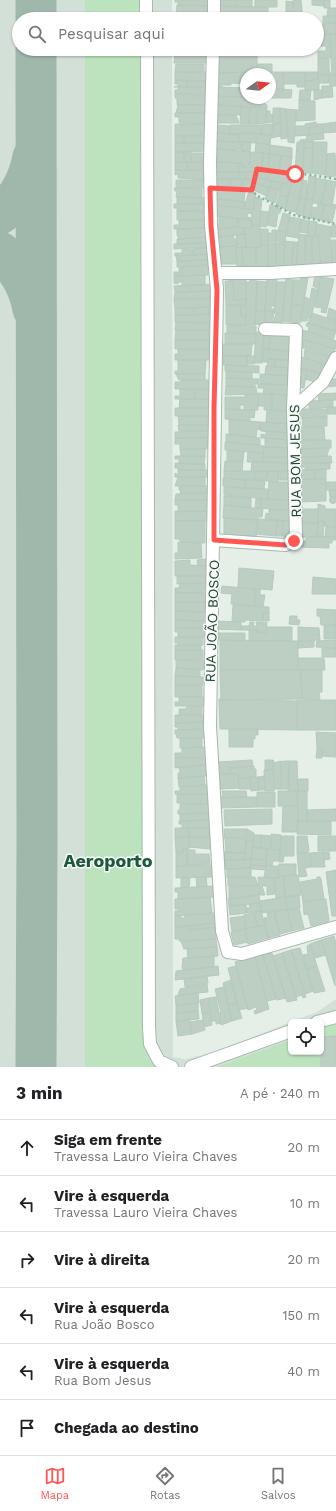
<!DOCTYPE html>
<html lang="pt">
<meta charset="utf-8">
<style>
body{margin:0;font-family:"Work Sans",sans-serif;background:#f2f2f2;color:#202124}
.controls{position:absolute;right:12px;bottom:12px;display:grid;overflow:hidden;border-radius:6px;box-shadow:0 1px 3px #0004}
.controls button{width:36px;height:36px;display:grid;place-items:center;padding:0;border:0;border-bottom:1px solid #e0e0e0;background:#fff;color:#202124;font:20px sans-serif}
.compass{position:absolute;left:240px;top:68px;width:36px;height:36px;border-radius:50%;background:#fff;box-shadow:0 1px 3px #0004;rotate:75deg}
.stop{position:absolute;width:12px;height:12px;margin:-9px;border:3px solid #ff5853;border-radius:50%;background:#fff}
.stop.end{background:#ff5853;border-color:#fff;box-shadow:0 1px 4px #0008}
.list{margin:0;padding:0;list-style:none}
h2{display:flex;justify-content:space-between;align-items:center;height:52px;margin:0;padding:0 16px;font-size:17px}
h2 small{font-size:13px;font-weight:400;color:#757577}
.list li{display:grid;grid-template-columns:26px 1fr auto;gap:12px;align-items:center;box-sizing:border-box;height:56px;padding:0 16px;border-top:1px solid #e0e0e0}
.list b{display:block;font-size:15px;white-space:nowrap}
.list p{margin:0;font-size:13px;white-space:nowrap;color:#757577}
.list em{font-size:13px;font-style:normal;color:#757577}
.icon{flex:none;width:22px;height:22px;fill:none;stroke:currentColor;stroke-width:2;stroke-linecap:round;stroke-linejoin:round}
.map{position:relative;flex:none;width:336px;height:1067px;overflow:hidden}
.search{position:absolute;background:#fff;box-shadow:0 1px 3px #0004;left:12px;right:12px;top:12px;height:44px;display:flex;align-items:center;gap:10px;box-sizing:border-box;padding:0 14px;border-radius:22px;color:#757577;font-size:15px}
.sheet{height:388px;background:#fff}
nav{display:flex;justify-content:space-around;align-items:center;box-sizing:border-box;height:56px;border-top:1px solid #e0e0e0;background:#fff;font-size:11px;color:#757577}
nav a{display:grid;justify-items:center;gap:2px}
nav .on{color:#ff5853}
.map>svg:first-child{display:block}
.built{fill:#d3e0d7}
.green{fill:#bce2be}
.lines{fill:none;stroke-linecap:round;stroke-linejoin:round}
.taxiway{stroke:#a0b7ab;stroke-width:41}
.building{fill:#bdcec3;stroke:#b6cabd}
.minor-casing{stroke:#a7b8ae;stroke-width:14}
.path{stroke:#82b69a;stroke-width:2.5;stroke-dasharray:2 3;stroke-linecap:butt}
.minor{stroke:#fff;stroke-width:12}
.route{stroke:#ff5853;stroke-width:5}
.labels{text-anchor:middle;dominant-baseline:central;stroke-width:3;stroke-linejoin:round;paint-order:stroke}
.street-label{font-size:14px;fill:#243;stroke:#f6fbf8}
.district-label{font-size:18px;font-weight:bold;fill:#1b583c;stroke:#f6fbf8}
</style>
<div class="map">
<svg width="336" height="1067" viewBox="0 0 336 1067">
<rect width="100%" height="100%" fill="#e5efe8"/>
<path class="built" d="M0 0H172V19H19V49H172L173 1057 185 1059 212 1053 291 1022V1052H321V1022H291L317 1012 336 999V1067H0Z"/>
<path class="green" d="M85 0H141V19H85Z
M85 49H141L143 1041 148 1057 156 1067H85Z
M336 1022V1036L321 1037V1026Z
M291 1040V1052H321V1067H217Z"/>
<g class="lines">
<path class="taxiway" d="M36 19V0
M0 214C18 201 29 179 33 157
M0 252C18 267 29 286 33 309
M36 1067 37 842 36 49"/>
</g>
<path class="building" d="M175 0H208L207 6 178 5V2H175Z
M217 0H236L235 7 216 6Z
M236 0H252V7H235Z
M255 0H277V7H255Z
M293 0H301L303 18H294Z
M312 0H324V6L312 5Z
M324 0H330V8H324Z
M286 1 293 2 294 18H286Z
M177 5 207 6V16L181 14V16L176 15Z
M219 6 268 7V17L219 15Z
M328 8H336V16H327Z
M219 15 266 16 265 19H218Z
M323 16H336V23H323Z
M323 23H336V34H323Z
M317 25H323V34L317 35Z
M330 34H336V59L330 58 332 47H330Z
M330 34V47H332L330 58H318V51H326V46H317V35Z
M177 49H206V54H175Z
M218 49H266V55L219 54H217Z
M289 49H302V55H289Z
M175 54H206V63H174Z
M217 54 257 55V72L217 73Z
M318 58 329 59V70L331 75H318Z
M331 59H336V75H332Z
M176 64H204V72H175Z
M257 64H272V72H257Z
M175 72H206V81L175 80Z
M249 72V74H246V84L231 83V85H222V88L217 87V73Z
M266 72H283L284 89H270V74H266Z
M283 72H305V87H297V84H284Z
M305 72H318V80L305 81Z
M318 75H329V83H319Z
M329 75H336V86H330Z
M175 80 187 81V87H174L178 86V84H175Z
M187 81H209V87H187Z
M305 81H319V90H305Z
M322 86H332L333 97 322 98Z
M178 87H205V96H195V94H175V90H178Z
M218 87 246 88V97L217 96Z
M270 89H279L278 98H266H270Z
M279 89 292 90 291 98H278Z
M300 90H311L310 100H299Z
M314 90H322V98L314 100Z
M175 94H195V96H206V105H177V98H175Z
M217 96 262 98V102L267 105V108L217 105Z
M299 100 315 101V120L296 121V110H299Z
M178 105H206L207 113H176Z
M217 105 241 106 240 115H217Z
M241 106 250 107 249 124H240Z
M250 107H258L257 124H249Z
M258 107 267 108 266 123 257 124Z
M273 108H280L281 123 273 124Z
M280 108 286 109 288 138 281 139Z
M286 109 296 110 294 143 288 142Z
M266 111H270V115L273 114V122L266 123Z
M175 113H207V124L179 123V117H175Z
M217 115H236L239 123H216Z
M316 122 317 127H309L310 135 295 136V126H305V124Z
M336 122V132L323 133 322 124Z
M281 123V136L271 138 273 124Z
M175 124H207L206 136H175Z
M273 124V133L271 135 261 134 262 125Z
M317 124H322L323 133 310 135 309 127H317Z
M217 125 230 126V134L216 133Z
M262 125 261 134 239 133 238 135H230V125Z
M216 133 239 134V142L216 141Z
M239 133H256V143L239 142Z
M323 133 324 139 313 140V142H300V140L307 139 306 135Z
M257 134 271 135 270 144 256 143Z
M175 136H184V143H175Z
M184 136H206V143H184Z
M216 141 243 142V145H241L242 150 216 149Z
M243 142H251L250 152 242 151 241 145H243Z
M297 142H304L303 174 295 173Z
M304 142H313V148H304Z
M313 142H327L326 175 312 173Z
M175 143H207V151L175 152Z
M256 143 270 144 269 154 255 152Z
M270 145 292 148V157L269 154Z
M304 148H313L312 173H303Z
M217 149 250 152 249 166H242L241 163 217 162Z
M175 152H184V162H175Z
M184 152H191V162H184Z
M250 152 263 153 262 169 249 166Z
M191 153H207V162H191Z
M263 153 270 154 268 169H262Z
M335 153 336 176 326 177 327 154Z
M270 154 281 156 279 171 268 169Z
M281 156 292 157 290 172 279 171Z
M175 162H187V170H175Z
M187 162H207V170H187Z
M217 162 241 163V165L239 166V172H216Z
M239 166 256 168 255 172H239Z
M260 169 269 172 268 180 258 178Z
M175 170H207V180L178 178V174L175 175Z
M269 170 289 174 287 184 268 180Z
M216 172H239L238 179H216Z
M239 172H246L245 179 238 178Z
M246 172H256V180H245Z
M289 174 293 175 288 197 279 195 282 183 287 184Z
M293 174 304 176 296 212 285 210Z
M309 176 316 177 313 199 306 198Z
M257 177 272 181 269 188 255 183Z
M316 178 327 180 321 204 313 203Z
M216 179H230V188L216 187Z
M230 179H242V188H230Z
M242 179 254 180 253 189 242 188Z
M176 180H207V188H176Z
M303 180 307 181 306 185 308 186 306 199 299 198Z
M327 180 336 182 332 206 321 204Z
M272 181 282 183 280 190 270 187Z
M255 183 269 188 267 196 253 190Z
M270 187 279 190 275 203 265 199Z
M174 188 202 189V198L176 197 177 191H175Z
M218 188 245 192 244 202 217 199Z
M249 191 256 193 253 210 244 208Z
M279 195 288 197 285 209 276 205Z
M177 197 207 198V204H177Z
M255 197 262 199 259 226 252 225 251 220Z
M299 198 306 199 303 216 296 214Z
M306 198 313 199 310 219 303 218Z
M217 199 245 202 244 208 217 205Z
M174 204H207V212L177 211V208H174Z
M318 204H324L321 220 311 218 312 207 317 208Z
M324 204 332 206V204L336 205 332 223 321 220Z
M218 205 253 210 252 214 248 213 247 217 251 218V220L217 216Z
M270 205 279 206V209H281L280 213H278L276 227 267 225Z
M177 211H206V220H177Z
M261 211 269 212 266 227 259 226Z
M283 213 290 215 286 232 278 231Z
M219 216 238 219V224L237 227 216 229 217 224H219Z
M290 217 301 219 298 238 286 236Z
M238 219 252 220V228H237Z
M301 219 309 221 308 233 299 232Z
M179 220H207V228L174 229V225H179Z
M309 221 317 222 315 236 307 235Z
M317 224 332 227 330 237 332 262 321 263 318 236H315Z
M252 225 260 226 261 245 260 247H256V248L246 247 244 228H252Z
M332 225H336V237H331Z
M237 227V228H244V234L217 237 216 229Z
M208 228 209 237 179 239 177 235V229Z
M260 229H268V245H261Z
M272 230H276V268H268V233H272Z
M276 230 286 232 285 245 276 241Z
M245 233 246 247 237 248 236 235Z
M299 234 306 235 305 269H296Z
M233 235 234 239H236L237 248 236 246 217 247V237Z
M305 235 312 236V270H305Z
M312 236H318L321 268 312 269Z
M209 237V243L177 244V239Z
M331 240H336V265H332Z
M285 241 294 242 291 270 283 269Z
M294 242H298L296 269 291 268Z
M209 243V247L174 249V244Z
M276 243 285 245 283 266 276 265Z
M261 245H268V270L256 269V247H260Z
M236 246 237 264H221V260H219L218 247Z
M209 247 210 254 193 255V249Z
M242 247 243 268H237L236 248Z
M242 247 256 248V269L243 270Z
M182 249H193V255L175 256V253H182Z
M209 254 210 260 177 261 176 256Z
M210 260V265L177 267V261Z
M208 265V275L182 276V267Z
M179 267H182V276H174V272H179Z
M205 275V285L182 286V282H178V284L174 283V276Z
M315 276 321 277 318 289 313 286Z
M229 277H246V299L234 300 233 281H229Z
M321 277 334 279 326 313 321 312 322 308 315 307Z
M267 278 277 279 274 306H271V309H274V312L265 311Z
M300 278H308L303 306 292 304 294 280H301Z
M286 279 294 280 290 322 282 321Z
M250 280 257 281 255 325 246 324V282H250Z
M225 281H233L234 300 246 299V305H226Z
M257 281 267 282 265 312 256 310Z
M277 282H285L283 314 274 313Z
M214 284 215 291 190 292V285Z
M190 285V292H175L174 286Z
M312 288 318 290 311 318H308L307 321H301L305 297 310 299Z
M210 291V299H174L175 292Z
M174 299H210L211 307 175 308Z
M292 304 303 306 300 323 290 322Z
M226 305H241V316H246V325H226Z
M246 305V316H241L240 306Z
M215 307V314L194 315V308Z
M175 308H194V315H175Z
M329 308 336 311V321L327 318Z
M256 310 265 312V325L255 324Z
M265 311 274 312 272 326 265 325Z
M312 313 336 321V332L308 323Z
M213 314V323L175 322V315Z
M276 314H283L282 327 272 326Z
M176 322 210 323V330H175Z
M307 323 336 331 333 340 308 331 309 327 306 326Z
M232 325 256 326V334L227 333V326Z
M176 330H209V340H175Z
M303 330 336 341V349L301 339Z
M256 332 264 333 262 363H254Z
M271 332 292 334 290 351 269 350Z
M225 333 256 334 255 344H225Z
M264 333H270L269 350 263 349Z
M303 339 335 349 332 357 306 348H302Z
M175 340H209V349H175Z
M221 344H252L251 356H221Z
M178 349H210V360H175V354H178Z
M264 349 293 351V361L268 359V362H262Z
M305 349 333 358 331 366 304 358Z
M223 355 247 356V366L223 365Z
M247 356H255L254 364H247Z
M298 356 329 366 326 375 296 367Z
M268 359H275L274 367 267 366Z
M275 359 292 360V368L274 367Z
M178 360H206L205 374H175V371H178Z
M225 365 259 366V373L225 371Z
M266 366 291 368V376L265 374Z
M299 367 307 370 304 388 297 387Z
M307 370 312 371 325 375 319 383 305 379Z
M226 371 252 372V379L226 378Z
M176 374H205V380H179Z
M260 374 291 376V385L260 384Z
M226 378 259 379 258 384H255V387L226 386Z
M331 379H336V386L329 387Z
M181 380H211L212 389H175V382H182Z
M258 384 291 385 290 395 263 394 264 388H258Z
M226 386 256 387 257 394 225 395Z
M180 389H195V399H175V396H180Z
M195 389H210V399H195Z
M258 393 272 394V410H264V406H258Z
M336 393V400L319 401 318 394Z
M258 394V410H244V405H240V410L225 409V397H245V395Z
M272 394 291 395V411L272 410Z
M180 399H209V408H179Z
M333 400V407L309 409V401Z
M326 407H336V414H328Z
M175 408H209V416H175Z
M225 409 255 410 254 418 250 417V421L225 419Z
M300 409H327V417L300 418Z
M267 410 290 412 289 424 266 422Z
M178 416H210V425H179Z
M327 417V426L303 427 302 418Z
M229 419 260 422V430L257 429 256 437 229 435Z
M260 422 289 424V433L261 431 260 430Z
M178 425H209V431H179Z
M300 427H324L325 440H300Z
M209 431V438H175V432Z
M266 431 291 433V440L261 438V434L266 435Z
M226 434 260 438V445L226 442Z
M208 437 207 449H180V444H175V438Z
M265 438 291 440V448L265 447Z
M300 440H331V448L301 449Z
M225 442 264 446 263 453 225 450Z
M264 447 292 448V457H263Z
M329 448 327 456 301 457V449Z
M180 449H205V457L181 456Z
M227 450 244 452 243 461H227Z
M248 452 263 454 262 462H247Z
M175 456H205L204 464H179V459H175Z
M331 456 332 463H301V457Z
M263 457H292L294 463 262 462Z
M225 461H243L242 471H224Z
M252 462 291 463 292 471H251Z
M175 463 205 464V470H178V468H175Z
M301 463H330V469L305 470V467H301Z
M326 469V479H315V470Z
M178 470H209V477H175V473L178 475Z
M301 470H315V479H301Z
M224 471H255V480L230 479V477L224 479Z
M255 471H267L266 480 255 479Z
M267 471H278V482L266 481Z
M278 471H292L293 480H278Z
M178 477H205V486H175Z
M223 478 245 480V488L223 486Z
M301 479H326V501L301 502Z
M245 480H265L264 489 245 488Z
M269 482H292V500L268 499Z
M326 482H336V490H326Z
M179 486H209V493H180L181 490H179Z
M224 487 268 489V499L224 495Z
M329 490H336V497H330Z
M209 493V500H175L176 494Z
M224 496 251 498V508L224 505Z
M329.5 500a3.5 3.5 0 1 1 7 0a3.5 3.5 0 1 1-7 0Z
M256 498 261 499V508H255Z
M261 499 292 501V511L261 508Z
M175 500H209V511L178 512V505H175Z
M318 504 325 506V509H336V527L324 526V521H318Z
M224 505 263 509 262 517H258V520L223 518Z
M269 509 292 511 291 521 265 520 266 513 269 514Z
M302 509H318V523H302Z
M175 511H210V521H175Z
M224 518 258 520 256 537 224 535Z
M258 519 277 520 276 536 256 534Z
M277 520 283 521 282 536H276Z
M175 521H205V543L181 542 179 539H175Z
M283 521 294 522 290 537 282 536Z
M318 521H324L323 537 317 536Z
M302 523H318L317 537H303Z
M326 526 336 527V537H325Z
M317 536 336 537V540H332V543H329V548L299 547V541H306L307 537Z
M178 542 201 543 202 558 175 559V553H178Z
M206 559V566H198L197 560Z
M190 560V565L209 566V576H175V561Z
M239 568 274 571 272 590 238 587Z
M177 576H207V583L177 584Z
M313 577 336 579V594H312Z
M205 583 204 593H175V588H179L180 584Z
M222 586 255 589V606L231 604 232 594 221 593Z
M255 589H260V595H265L263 607 255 606Z
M175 593H206V602H175Z
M175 602H206L205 612 175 611Z
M233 605 269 607V613H263V621L245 620V622L232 621Z
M317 609 336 610V625H321L320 616H317Z
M175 611 204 612V621L175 620Z
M263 613H269V621L263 620Z
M290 616H297V620H300L299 625 289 624Z
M175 620 204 621V628H175Z
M215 621 241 622V630L214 629Z
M250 622H254L253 626H257L256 622H267L266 633 257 632V630H241V626H249Z
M324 625H336V639H324Z
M266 627H292V641H249V629L257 630V632L266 633Z
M298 627 319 628 320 640 298 641Z
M175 628H204V637H178V632H175Z
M216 633H245V641L216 640Z
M175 637H203V645H178V643H175Z
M220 640 298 641V670H220Z
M336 640V648L316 647 317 641Z
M298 641H314V647L298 648Z
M175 645H201V650H175Z
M322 648H336V657H322Z
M175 650H203V660H175Z
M298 658H324L325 670H298Z
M176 660 204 661 203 670 176 668Z
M176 668 200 669V677L175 676Z
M220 670H301L302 699 221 700Z
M301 670H322V692H319L320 700 302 699Z
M175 676 203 677V685H175Z
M175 685H202V697H175Z
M179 697H204V706H175V702H179Z
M219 699 297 701V730L220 729Z
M297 700H336V730H297Z
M202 706V715H179V709H186V707Z
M175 715H202L205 716V722L175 723Z
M204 722V729L178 730V727H175V723Z
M206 729V738H177L176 734H175V730Z
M229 729H258V735H255V739H253V747H229Z
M316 732 336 733V757L322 756V749H317Z
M180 738H202V747L180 748Z
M207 747V757L175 758V753H182V748Z
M317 749H322V758H316Z
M175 758H207L208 765 175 768Z
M252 760 253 766 230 768V774H218V762Z
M265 760H273V769L265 770Z
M273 760 274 763 281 761V789H274Z
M284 761H289V789H281V762Z
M289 761H297L298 791H288Z
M205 765 206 776 178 778V773H180L179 767Z
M254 766V769H256V777L238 778V774H230V768Z
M273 769 274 791H265L264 770Z
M218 774H238L239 788 220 789Z
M204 776 205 785 179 787 178 778Z
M264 776 265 790H258V777Z
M250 777H258L259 790 251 791Z
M238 778H250L251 789H239Z
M297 779H308V791H298Z
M208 785V794H175V791H180V787Z
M222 791H246L247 797 223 798Z
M278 791H298V806H278Z
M297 791H307V821H298Z
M257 792H275V807H257Z
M177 794H208L209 804 177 803Z
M220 797H257V807L220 808Z
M180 804H211V813L178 814V810H180Z
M283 806H298L297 832H282Z
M272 809V824L225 826 224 810Z
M336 809V821H307V810Z
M211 813V820L180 821V814Z
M210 820V828H182V824H179V821Z
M298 821H331V835L297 834Z
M175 828H189V837H175Z
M189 828H210V837H189Z
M224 829H247L246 838H224Z
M247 829 254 833 253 842 246 841Z
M271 834 281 835 280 850 271 849Z
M254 835H261V848L253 847Z
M261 835 271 836V849L261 848Z
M281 836H294V856H284L283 862H279Z
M297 836H307L309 851 307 853H297Z
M318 836H336V851H318Z
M175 837H189V849H183V853L176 852Z
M190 837H210V849L189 847Z
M225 838 246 839 245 853H226Z
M246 841 253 842 251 859 245 860Z
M253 847 267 849 266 860 251 859Z
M183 849H187V866H176V852L183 853Z
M267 849 280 850V861H273L272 866H266Z
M187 850H195V854H209L210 864 187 865Z
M224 852 245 853V860H225Z
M323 852H329L330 859 324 860Z
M323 852 325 867H311L310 853Z
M297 853H310L311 867 305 868 307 876 299 877Z
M250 859 266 860V866L250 865Z
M250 859 251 868 225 869V860Z
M279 864H296V875L278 877Z
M212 865 213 877 176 878V866Z
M250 865 266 866 265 870 251 869Z
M266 866H278V878L264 877Z
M251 868V877H227V869Z
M336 870V916H332L326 872Z
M296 875H298L301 895 285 897 284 876Z
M284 876 285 897 276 899 275 878Z
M196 877H206L207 886 197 887Z
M228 877H255L258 886H228Z
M258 877 275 878V894L267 895V886H262L265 895H259Z
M317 877H320L321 879 324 899 303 902 300 882 317 879Z
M181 878H190L189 887 181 888Z
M214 886 215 897 178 899V892H175V888Z
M258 886 259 895 229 899V887Z
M259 895 260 903 229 906 228 899Z
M299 895 300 908 287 909 285 897Z
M210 897 212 913 175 916V911H178V909H175V899Z
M285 897 287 909 262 913 260 901Z
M326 899 329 921 311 926 308 914 304 915 303 902Z
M260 903 261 911 247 913 246 908H250L249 904Z
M246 905 247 913 230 915 229 906Z
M299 908 304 928 292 931 287 909Z
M287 909 292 931 280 934 274 911Z
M261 911 265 925 257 927 254 912Z
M274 911 280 935 268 938 264 918 268 917 267 913Z
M215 913 216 923 175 927V916L181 915V918H185L184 915Z
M254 913 257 926 246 929 244 915Z
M244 916 246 929 232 931 230 918Z
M216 923V927L189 930V926Z
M265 925 269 938 248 944 245 929Z
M189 926V930L216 927V939L179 941V939H175V927Z
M245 929 248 942 234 945 231 932Z
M334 936 336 943 335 986 321 940Z
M216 939 217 947 184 949 181 941Z
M321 940 326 955 315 958 310 944Z
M310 944 317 966 307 969 303 955 308 954 307 946Z
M217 947 218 956 188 958 187 949Z
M300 948 313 991 305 994 291 950Z
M291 950 303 988 306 997 303 998 302 995 296 997 290 977 282 953Z
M272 953 286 998 277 1000 263 955Z
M282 953 297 1000 287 1002 273 956Z
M263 954 276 999 267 1001 255 957Z
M254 955 269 1009 255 1014 254 1011 257 1010 256 1007 248 1010 235 962Z
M214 956V967L183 970 182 968 183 958Z
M218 966 219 975 175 980 176 971Z
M236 966 248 1008 239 1010 228 968Z
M317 966 325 991 314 993 307 969Z
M207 976 208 983 185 987 184 979Z
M231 980 237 1003 228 1005 223 983Z
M207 984 208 992 178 995 180 989Z
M224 987 232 1021 221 1025 219 1013H221L215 989Z
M198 993 199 1003 176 1005 175 996Z
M216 997 221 1023 216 1024V1021H212L209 998Z
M209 998 210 1012 202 1013 200 1000Z
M198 1003V1011L176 1013V1005Z
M237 1003 242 1018 232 1021 228 1005Z
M198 1011 199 1019 176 1021V1013Z
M210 1012 212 1025 204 1027 202 1013Z
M190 1020 192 1034 178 1036 176 1021Z
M203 1020 205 1030 192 1034 190 1022Z
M336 1036V1067H321V1037Z"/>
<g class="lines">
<g class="minor-casing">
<path id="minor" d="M146 0V19
M214 19V0
M147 49 149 1027 150 1044 159 1061 172 1067
M213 49 210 162 211 226 217 289 210 726 222 931 228 952 242 954 336 927
M217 273H270L336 269
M293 409 323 382 336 358
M214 540 285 545 294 541 296 536 293 409 296 330 265 329
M317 1022 336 1017
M191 1067 291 1031"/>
</g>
<path class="path" d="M336 179 312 175 257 169 252 190 256 195 294 215 336 224
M223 188 252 190"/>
<use href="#minor" class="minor"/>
</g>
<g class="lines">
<path class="route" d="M294 541 285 545 214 540V408L217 290 211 226 210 188 252 190 257 169 295 174"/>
</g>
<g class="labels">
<g class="street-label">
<text transform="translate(295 461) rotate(-91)">RUA BOM JESUS</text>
<text transform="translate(212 621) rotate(-88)">RUA JOÃO BOSCO</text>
</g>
<g class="district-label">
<text x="108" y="860">Aeroporto</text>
</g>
</g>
</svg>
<div class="controls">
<button><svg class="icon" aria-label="locate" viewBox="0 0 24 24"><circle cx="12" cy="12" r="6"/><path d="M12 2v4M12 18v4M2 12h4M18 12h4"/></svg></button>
</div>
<svg class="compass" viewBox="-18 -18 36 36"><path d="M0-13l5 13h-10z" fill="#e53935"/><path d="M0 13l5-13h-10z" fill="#757577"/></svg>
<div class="stop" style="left:295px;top:174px"></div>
<div class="stop end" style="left:294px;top:541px"></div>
<div class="search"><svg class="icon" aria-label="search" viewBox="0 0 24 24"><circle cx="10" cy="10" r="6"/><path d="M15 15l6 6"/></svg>Pesquisar aqui</div>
</div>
<section class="sheet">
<h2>3 min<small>A pé · 240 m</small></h2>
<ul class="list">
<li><svg class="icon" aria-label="ahead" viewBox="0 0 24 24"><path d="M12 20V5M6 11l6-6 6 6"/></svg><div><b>Siga em frente</b><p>Travessa Lauro Vieira Chaves</p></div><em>20 m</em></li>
<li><svg class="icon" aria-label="left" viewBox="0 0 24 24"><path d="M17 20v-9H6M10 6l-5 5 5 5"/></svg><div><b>Vire à esquerda</b><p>Travessa Lauro Vieira Chaves</p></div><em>10 m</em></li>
<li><svg class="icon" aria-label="right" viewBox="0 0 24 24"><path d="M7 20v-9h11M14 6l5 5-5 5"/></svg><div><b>Vire à direita</b></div><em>20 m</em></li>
<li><svg class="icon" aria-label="left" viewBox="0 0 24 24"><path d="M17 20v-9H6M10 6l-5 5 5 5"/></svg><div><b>Vire à esquerda</b><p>Rua João Bosco</p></div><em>150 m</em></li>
<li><svg class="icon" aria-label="left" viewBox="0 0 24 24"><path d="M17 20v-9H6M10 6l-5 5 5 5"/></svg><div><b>Vire à esquerda</b><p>Rua Bom Jesus</p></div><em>40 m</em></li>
<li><svg class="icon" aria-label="arrive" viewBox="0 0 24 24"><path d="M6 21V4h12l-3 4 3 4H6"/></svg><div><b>Chegada ao destino</b></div></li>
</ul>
</section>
<nav>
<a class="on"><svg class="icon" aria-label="map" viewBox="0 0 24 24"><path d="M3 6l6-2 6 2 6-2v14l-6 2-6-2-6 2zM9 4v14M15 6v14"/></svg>Mapa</a>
<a><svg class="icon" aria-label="directions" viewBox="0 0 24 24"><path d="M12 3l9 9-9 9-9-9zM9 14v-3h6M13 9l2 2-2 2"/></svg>Rotas</a>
<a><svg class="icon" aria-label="saved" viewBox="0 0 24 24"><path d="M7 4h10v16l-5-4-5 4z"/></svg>Salvos</a>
</nav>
